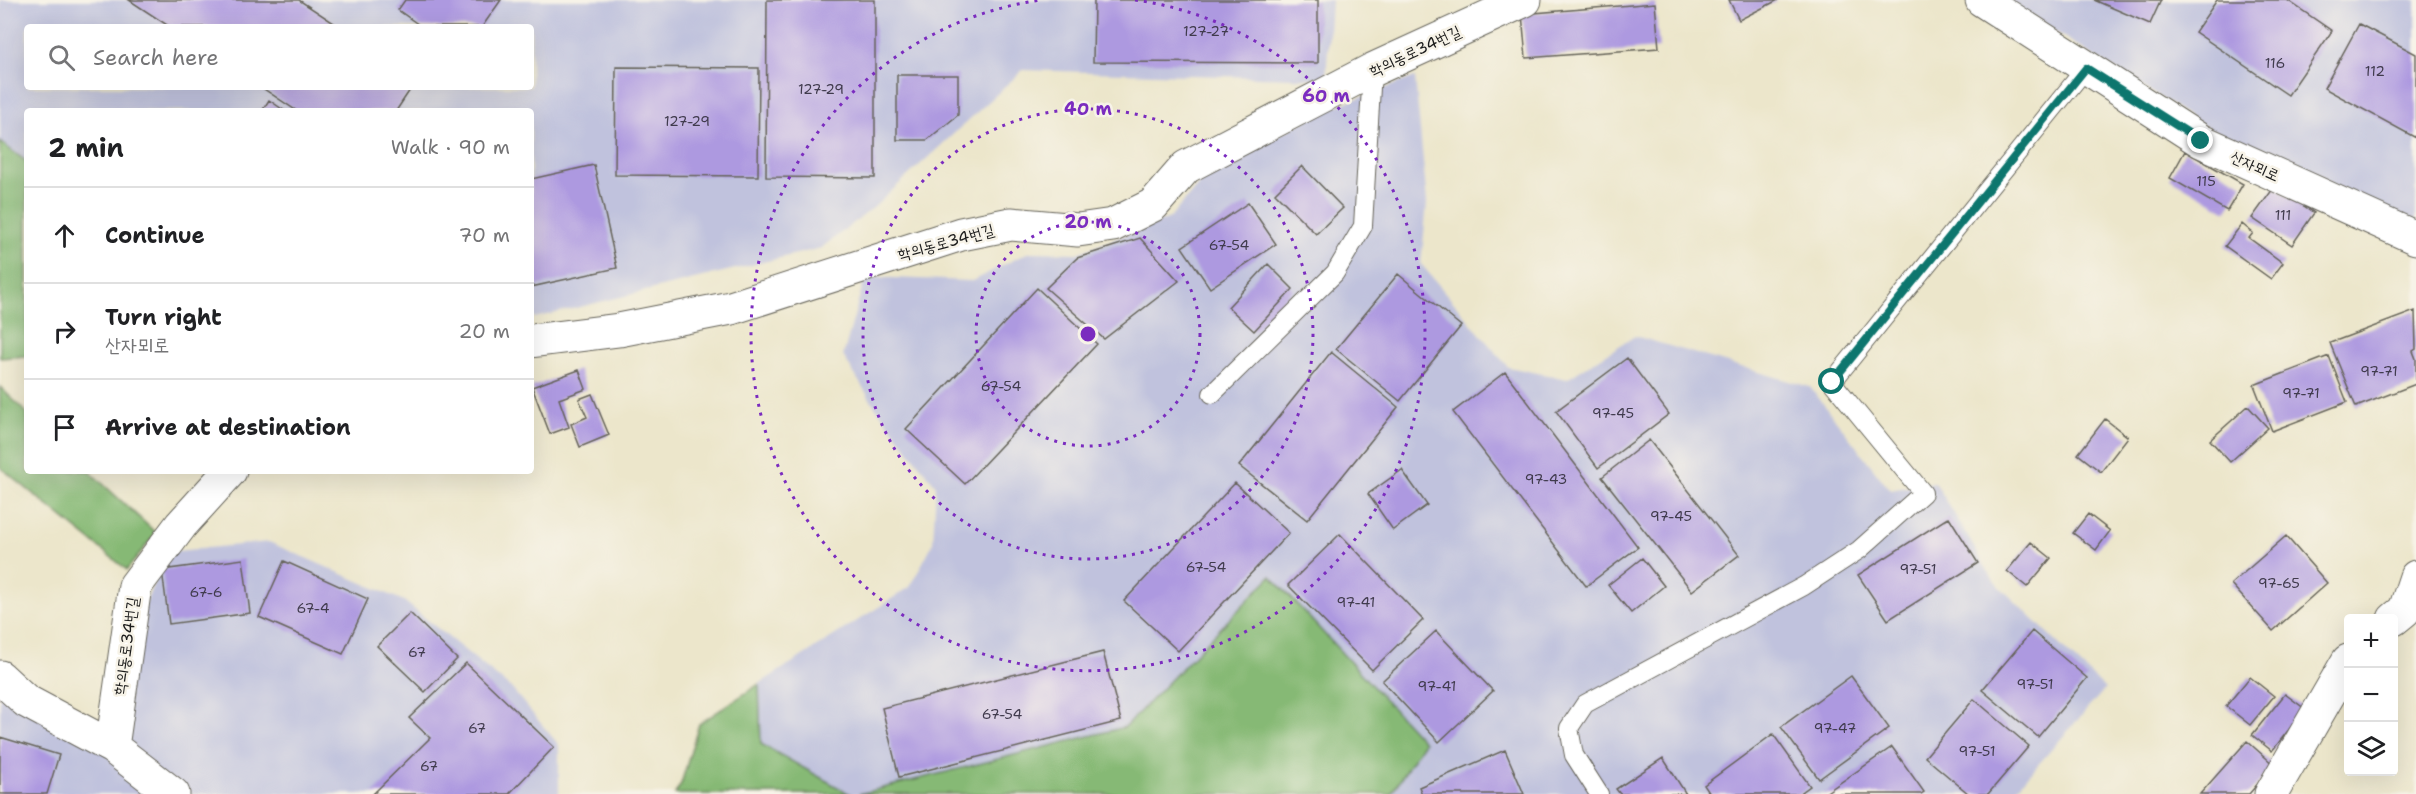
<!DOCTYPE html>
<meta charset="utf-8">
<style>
body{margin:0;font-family:"Shantell Sans","Poor Story",sans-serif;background:#f2f2f2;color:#202124}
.controls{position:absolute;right:18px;bottom:18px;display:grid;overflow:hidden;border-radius:6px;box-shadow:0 6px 24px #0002}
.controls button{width:54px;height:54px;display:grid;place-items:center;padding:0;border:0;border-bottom:2px solid #e0e0e0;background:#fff;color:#202124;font:30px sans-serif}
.stop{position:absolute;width:18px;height:18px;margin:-14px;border:4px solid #0f766e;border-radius:50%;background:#fff}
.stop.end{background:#0f766e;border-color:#fff;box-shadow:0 2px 6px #0008}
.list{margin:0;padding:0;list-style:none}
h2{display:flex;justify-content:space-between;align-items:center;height:78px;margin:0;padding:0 24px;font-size:26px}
h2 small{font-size:20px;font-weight:400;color:#757577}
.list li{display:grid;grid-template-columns:39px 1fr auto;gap:18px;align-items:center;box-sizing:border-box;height:96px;padding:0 24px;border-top:2px solid #e0e0e0}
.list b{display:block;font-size:22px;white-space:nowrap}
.list p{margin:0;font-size:20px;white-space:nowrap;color:#757577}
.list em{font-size:20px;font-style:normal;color:#757577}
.icon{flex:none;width:33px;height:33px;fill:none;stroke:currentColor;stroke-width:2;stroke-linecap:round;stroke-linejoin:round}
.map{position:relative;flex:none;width:2416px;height:794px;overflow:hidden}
.search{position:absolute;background:#fff;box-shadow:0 6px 24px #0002;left:24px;top:24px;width:510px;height:66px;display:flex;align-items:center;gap:15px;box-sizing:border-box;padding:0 21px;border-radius:6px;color:#757577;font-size:22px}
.panel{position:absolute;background:#fff;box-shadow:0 6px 24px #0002;left:24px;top:108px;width:510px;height:366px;border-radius:6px}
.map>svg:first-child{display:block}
.industrial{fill:#c0c2dd;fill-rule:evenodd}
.forest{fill:#86b974;stroke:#516a48;stroke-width:1.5}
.building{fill:#ad99e0}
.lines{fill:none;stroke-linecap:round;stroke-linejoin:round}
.lane-casing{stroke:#656359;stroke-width:20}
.street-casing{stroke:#656359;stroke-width:35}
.lane{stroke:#fff;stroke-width:18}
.street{stroke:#fff;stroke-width:33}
.route{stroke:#0f766e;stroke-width:8}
.ring{fill:none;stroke:#7b2cbf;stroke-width:3;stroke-dasharray:3 6}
.labels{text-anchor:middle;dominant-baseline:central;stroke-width:5;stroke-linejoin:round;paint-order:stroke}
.number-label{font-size:14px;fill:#403b4d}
.street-label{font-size:16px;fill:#1c1c1c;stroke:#f7f3e8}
.centre{fill:#7b2cbf;stroke:#f7f3e8;stroke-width:3}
.ring-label{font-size:18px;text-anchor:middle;font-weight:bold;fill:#7b2cbf;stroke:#f7f3e8;stroke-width:5;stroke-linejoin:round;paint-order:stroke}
</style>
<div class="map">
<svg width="2416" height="794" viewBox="0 0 2416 794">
<rect width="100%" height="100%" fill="#f7f3e8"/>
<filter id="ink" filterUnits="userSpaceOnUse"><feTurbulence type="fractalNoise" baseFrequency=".0167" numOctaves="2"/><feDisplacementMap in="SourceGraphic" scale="12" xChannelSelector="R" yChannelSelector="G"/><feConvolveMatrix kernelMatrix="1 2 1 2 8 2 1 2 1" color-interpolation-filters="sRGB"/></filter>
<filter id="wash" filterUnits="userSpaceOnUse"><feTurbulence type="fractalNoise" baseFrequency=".008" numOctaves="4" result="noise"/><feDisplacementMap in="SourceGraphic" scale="24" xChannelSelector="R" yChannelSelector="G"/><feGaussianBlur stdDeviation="1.35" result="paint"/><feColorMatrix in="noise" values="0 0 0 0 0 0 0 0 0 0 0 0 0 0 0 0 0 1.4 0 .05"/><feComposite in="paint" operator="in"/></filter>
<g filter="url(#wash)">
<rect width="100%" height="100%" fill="#ece6cb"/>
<path class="industrial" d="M0 0H1331L1326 79 1023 70 873 208 821 248 535 318 531 312V111H27V162L0 142ZM27 27H531V87H27Z
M2005 0H2416V226L2208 128Z
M1415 77 1427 203 1421 264 1508 367 1567 379 1635 336 1810 387 1890 490 1935 482 1994 581 2105 689 2012 794H1391L1424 742 1270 576 1125 727 859 794H850L760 744 759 684 910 587 933 543 936 486 874 405 843 356 865 277 972 281 1029 252 1078 253 1170 218 1208 173 1323 111Z
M269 542 404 601 511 688 559 745V794H0V677L112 747 124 658 166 552Z"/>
<path class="forest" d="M0 142 27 162V356L0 358Z
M0 387 27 413V471H89L156 533 127 570 0 467Z
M1271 576 1424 742 1391 794H859L1125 727Z
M759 684 761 744 850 794H675L681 784 699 724Z"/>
<g id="blocks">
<path class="building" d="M129 0H299L340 27H170Z
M405 0H501L482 27H422L398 10Z
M767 0H875V178L766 177Z
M1094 0H1318V63L1093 62Z
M1729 0H1778L1739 20Z
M2094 0H2161L2150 24Z
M2217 0H2287L2332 31 2288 95 2195 32Z
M1655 3 1659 48 1526 58 1522 14Z
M2359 24 2416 54V138L2324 88Z
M616 67 759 68 758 176 615 175Z
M897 75H958V115L927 140H897Z
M261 87H412L396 111H297Z
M269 100 285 111H262Z
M2185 151 2243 184 2227 211 2170 178Z
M594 165 617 268 531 287V179Z
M1302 166 1343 208 1316 234 1275 193Z
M2275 186 2314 213 2292 245 2252 218Z
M1248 203 1276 244 1210 288 1182 247Z
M2242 224 2253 233 2249 238 2283 263 2271 279 2225 246Z
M1140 238 1179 281 1104 339 1046 288 1077 258Z
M1268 264 1293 289 1254 331 1228 307Z
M1398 274 1461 326 1400 401 1336 349Z
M1037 288 1097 344 965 484 906 429Z
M2415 311 2416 349 2413 351 2416 359V384L2356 407 2330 343Z
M1331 352 1398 407 1307 520 1239 466Z
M2329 356 2347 402 2272 431 2254 385Z
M1627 358 1669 414 1598 468 1556 411Z
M579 370 586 389 559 399 569 427 550 434 532 387Z
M1505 372 1638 547 1586 586 1453 412Z
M592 394 609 435 580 447 571 424 587 417 579 399Z
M2248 406 2268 428 2230 462 2210 440Z
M2105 419 2128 437 2101 472 2078 454Z
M1649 440 1739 555 1692 591 1602 477Z
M1402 470 1427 505 1393 530 1368 494Z
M1235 483 1289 533 1178 651 1124 601Z
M2088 514 2110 531 2096 550 2073 533Z
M1949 517 1978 563 1888 620 1858 575Z
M1340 534 1423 620 1372 670 1288 585Z
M2286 536 2327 583 2273 631 2231 584Z
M2031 542 2051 558 2027 587 2007 571Z
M1642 558 1664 586 1631 613 1608 585Z
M243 559 250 613 169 624 162 570Z
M284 561 368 599 343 654 259 617Z
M410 613 457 659 425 692 377 646Z
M1436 631 1493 691 1439 742 1382 681Z
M2032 631 2087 678 2038 737 1982 690Z
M1103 652 1121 721 899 777 882 708Z
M466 663 554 747 509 794H373L430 738 409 718Z
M1851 676 1889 728 1819 779 1781 727Z
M2250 677 2274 696 2250 725 2226 706Z
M2285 694 2305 709 2272 751 2252 735Z
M1974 699 2029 746 1988 794H1969L1925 757Z
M1773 734 1810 786 1799 794H1710L1704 785Z
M0 737 59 755 47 794H0Z
M2247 741 2274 765 2249 794H2200Z
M1892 747 1924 792 1921 794H1824Z
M1505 750 1524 794H1422L1419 787Z
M1663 758 1686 794H1620L1616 789Z"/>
</g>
</g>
<g filter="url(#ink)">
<use href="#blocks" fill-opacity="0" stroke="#656359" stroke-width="1.5"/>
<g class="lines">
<g class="lane-casing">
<path id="lane" d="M1212 394 1335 273 1363 226 1372 70
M1599 794 1574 755 1569 728 1585 704 1804 586 1859 550 1923 493 1832 382 2086 68"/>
</g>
<g class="street-casing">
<path id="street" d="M1982 0 2201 141 2416 238
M531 341 619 330 731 308 961 234 1011 224 1078 230 1113 225 1153 205 1186 167 1372 70 1525 0
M2394 619 2405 610 2416 577
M0 677 26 701 112 747 173 794
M112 747 135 586 181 525 230 471
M2271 794 2348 661"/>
</g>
<use href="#lane" class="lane"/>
<use href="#street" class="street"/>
</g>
</g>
<g class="lines" filter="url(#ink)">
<path class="route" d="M1832 382 2086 68 2201 141"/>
</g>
<g class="ring">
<circle cx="1088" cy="334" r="112"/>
<circle cx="1088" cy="334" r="225"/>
<path d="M1135 0A337 337 0 1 1 1041 0"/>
</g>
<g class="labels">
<g class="number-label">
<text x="1206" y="31">127-27</text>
<text x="2275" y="63">116</text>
<text x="2375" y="71">112</text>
<text x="821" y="89">127-29</text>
<text x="687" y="121">127-29</text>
<text x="2206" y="181">115</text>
<text x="2283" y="215">111</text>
<text x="1229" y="245">67-54</text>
<text x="2379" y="371">97-71</text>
<text x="1001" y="386">67-54</text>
<text x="2301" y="393">97-71</text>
<text x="1613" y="413">97-45</text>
<text x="1546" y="479">97-43</text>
<text x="1671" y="516">97-45</text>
<text x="1206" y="567">67-54</text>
<text x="1918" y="569">97-51</text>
<text x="2279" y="583">97-65</text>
<text x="206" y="592">67-6</text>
<text x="1356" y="602">97-41</text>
<text x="313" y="608">67-4</text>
<text x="417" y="652">67</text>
<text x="2035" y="684">97-51</text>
<text x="1437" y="686">97-41</text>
<text x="1002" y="714">67-54</text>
<text x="477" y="728">67</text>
<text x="1835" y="728">97-47</text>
<text x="1977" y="751">97-51</text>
<text x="429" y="766">67</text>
</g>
<g class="street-label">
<text transform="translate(1415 51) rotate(-25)">학의동로34번길</text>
<text transform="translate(2255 166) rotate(24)">산자뫼로</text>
<text transform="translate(946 242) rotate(-15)">학의동로34번길</text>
<text transform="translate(126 646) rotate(-82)">학의동로34번길</text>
</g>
</g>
<circle cx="1088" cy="334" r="9" class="centre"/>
<g class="ring-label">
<text x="1326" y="102">60 m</text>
<text x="1088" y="115">40 m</text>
<text x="1088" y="228">20 m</text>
</g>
</svg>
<div class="controls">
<button>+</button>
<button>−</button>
<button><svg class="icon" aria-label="layers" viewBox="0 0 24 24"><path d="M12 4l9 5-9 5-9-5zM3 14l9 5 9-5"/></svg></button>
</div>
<div class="stop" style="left:1832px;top:382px"></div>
<div class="stop end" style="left:2201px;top:141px"></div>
<div class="search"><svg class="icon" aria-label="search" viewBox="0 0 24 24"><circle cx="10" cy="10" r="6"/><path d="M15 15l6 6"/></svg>Search here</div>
<section class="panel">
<h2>2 min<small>Walk · 90 m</small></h2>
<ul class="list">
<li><svg class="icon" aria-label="ahead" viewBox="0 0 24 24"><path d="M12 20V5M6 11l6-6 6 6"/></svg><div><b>Continue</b></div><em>70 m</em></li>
<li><svg class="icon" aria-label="right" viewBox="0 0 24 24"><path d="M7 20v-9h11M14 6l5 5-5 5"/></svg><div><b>Turn right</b><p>산자뫼로</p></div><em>20 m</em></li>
<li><svg class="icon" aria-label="arrive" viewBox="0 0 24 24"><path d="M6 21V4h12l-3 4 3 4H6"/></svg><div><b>Arrive at destination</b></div></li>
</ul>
</section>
</div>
